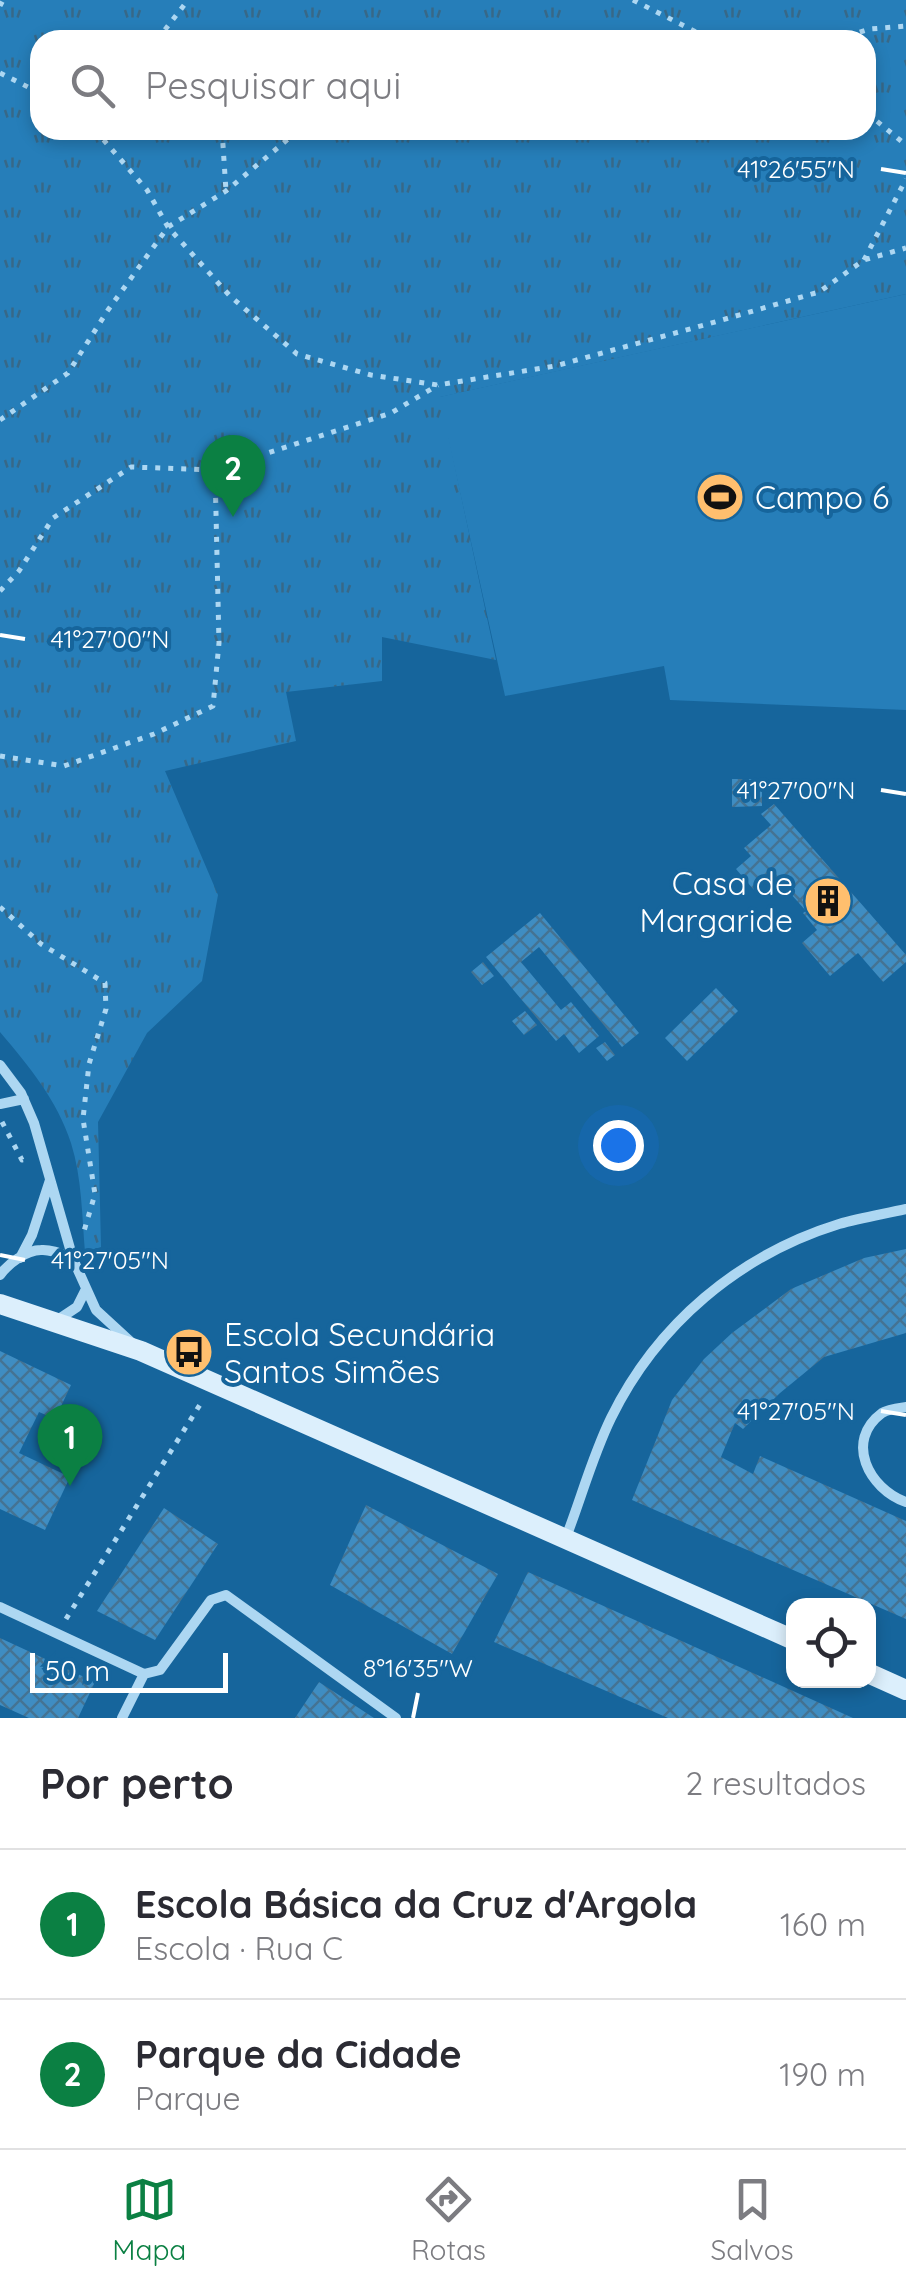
<!DOCTYPE html>
<html lang="pt">
<meta charset="utf-8">
<style>
body{margin:0;font-family:Quicksand,sans-serif;background:#f7f7f7;color:#2b2b33}
.controls{position:absolute;right:30px;bottom:30px;display:grid;overflow:hidden;border-radius:20px;box-shadow:0 5px 15px #0003}
.controls button{width:90px;height:90px;display:grid;place-items:center;padding:0;border:0;border-bottom:2px solid #e1e1e2;background:#fff;color:#2b2b33;font:50px sans-serif}
.scale{position:absolute;left:30px;bottom:25px;width:198px;box-sizing:border-box;padding-left:10px;border:5px solid #fff;border-top:0;font-size:28px;line-height:35px;white-space:nowrap;color:#fff;-webkit-text-stroke:8px #16659c;paint-order:stroke}
.you{position:absolute;left:618px;top:1145px;width:35px;height:35px;margin:-25px;border:8px solid #fff;border-radius:50%;background:#1a73e8;box-shadow:0 0 0 15px #1a73e833}
.badge{display:grid;place-items:center;width:65px;height:65px;border-radius:50%;background:#0b8043;color:#fff;font-size:32px;font-weight:700}
.pin{position:absolute;translate:-50% -82px;filter:drop-shadow(0 2px 5px #0008)}
.pin::after{content:'';position:absolute;top:52px;width:35px;height:30px;background:inherit;clip-path:polygon(0 0,100% 0,50% 100%)}
.list{margin:0;padding:0;list-style:none}
h2{display:flex;justify-content:space-between;align-items:center;height:130px;margin:0;padding:0 40px;font-size:42px}
h2 small{font-size:32px;font-weight:400;color:#7c7c81}
.list li{display:grid;grid-template-columns:65px 1fr auto;gap:30px;align-items:center;box-sizing:border-box;height:150px;padding:0 40px;border-top:2px solid #e1e1e2}
.list b{display:block;font-size:38px;white-space:nowrap}
.list p{margin:0;font-size:32px;white-space:nowrap;color:#7c7c81}
.list em{font-size:32px;font-style:normal;color:#7c7c81}
.icon{flex:none;width:55px;height:55px;fill:none;stroke:currentColor;stroke-width:2;stroke-linecap:round;stroke-linejoin:round}
.map{position:relative;flex:none;width:906px;height:1718px;overflow:hidden}
.search{position:absolute;background:#fff;box-shadow:0 5px 15px #0003;left:30px;right:30px;top:30px;height:110px;display:flex;align-items:center;gap:25px;box-sizing:border-box;padding:0 35px;border-radius:30px;color:#7c7c81;font-size:38px}
.sheet{height:430px;background:#fff}
nav{display:flex;justify-content:space-around;align-items:center;box-sizing:border-box;height:140px;border-top:2px solid #e1e1e2;background:#fff;font-size:28px;color:#7c7c81}
nav a{display:grid;justify-items:center;gap:5px}
nav .on{color:#0b8043}
.map>svg:first-child{display:block}
.grass{fill:#267eb9}
.park{fill:url(#park-tufts);fill-rule:evenodd}
.building{fill:url(#building-cross-hatch)}
.lines{fill:none;stroke-linecap:round;stroke-linejoin:round}
.path{stroke:#add7f2;stroke-width:5;stroke-dasharray:5 8;stroke-linecap:butt}
.street{stroke:#add7f2;stroke-width:10}
.secondary{stroke:#dceffc;stroke-width:20}
.ticks{fill:none;stroke:#fff;stroke-width:4}
.labels{text-anchor:middle;dominant-baseline:central;stroke-width:8;stroke-linejoin:round;paint-order:stroke}
.poi-label{font-size:32px;fill:#fff;stroke:#16659c;text-anchor:start}
.ticks-label{font-size:25px;text-anchor:middle;fill:#fff;stroke:#16659c;stroke-width:8;stroke-linejoin:round;paint-order:stroke}
</style>
<div class="map">
<svg width="906" height="1718" viewBox="0 0 906 1718">
<defs>
<pattern id="park-tufts" width="24" height="20" patternUnits="userSpaceOnUse" patternTransform="scale(2.5)"><rect width="24" height="20" fill="#267eb9"/><path d="M3 7l-1-3M5 7V3M7 7l1-3M15 17l-1-3M17 17v-4M19 17l1-3" fill="none" stroke="#376888"/></pattern>
<pattern id="building-cross-hatch" width="8" height="8" patternUnits="userSpaceOnUse" patternTransform="scale(2.5)"><rect width="8" height="8" fill="#3f8dc2"/><path d="M0 0l8 8M0 8l8-8" fill="none" stroke="#447393"/></pattern>
</defs>
<rect width="100%" height="100%" fill="#16659c"/>
<path class="grass" d="M906 294V710L670 700 664 666 505 696 439 397Z"/>
<path class="park" d="M0 0H906V294L440 397 496 660 382 637V681L286 692 296 741 165 771 218 895 202 981 147 1033 98 1122 101 1247 85 1252C82 1216 82 1178 71 1143 57 1100 29 1066 0 1032ZM40 40H866V130H40Z"/>
<path class="building" d="M732 779H762V806L732 807Z
M774 804 906 955V962L883 982 858 953 830 976 802 943 817 930 803 913 806 911 773 874 754 890 736 869 751 856 744 848 771 825 761 814Z
M540 913 639 1033 622 1047 539 947 521 962 561 1010 571 1002 599 1036 579 1053 564 1034 556 1041 486 957Z
M483 962 494 976 482 985 471 972Z
M716 988 738 1011 687 1061 665 1038Z
M525 1011 537 1025 524 1035 512 1021Z
M605 1042 615 1055 607 1061 596 1048Z
M906 1249V1333L824 1357 780 1393 743 1429 735 1423 721 1457 753 1474 760 1456 906 1521V1619L632 1500 672 1400 704 1359 732 1333 791 1289 864 1258Z
M0 1351 71 1385 55 1419 39 1412 19 1453 70 1477 45 1530 0 1509Z
M366 1505 498 1574 452 1654 330 1585Z
M164 1508 218 1544 155 1640 97 1611Z
M528 1572 853 1718H668L494 1642Z
M0 1638 95 1682 78 1718H29L0 1705Z
M319 1682 374 1718H295Z"/>
<g class="lines">
<path class="path" d="M633 0 712 40
M0 6 3 0
M171 40 164 31 188 0
M835 40 870 29 906 26
M0 73 40 93
M866 115 873 118 906 145
M95 130 147 190 168 227 230 296 297 354 371 375 438 385 555 366 708 324 819 292 864 260 906 248
M222 130 226 191
M864 260 906 179
M0 420 68 373 108 310 168 227 226 191 299 130
M0 591 19 571 53 518 131 467 215 470 391 413 438 385
M0 756 64 766 154 734 213 706 219 643 215 470
M0 907 41 944 105 983 106 1009 89 1064 83 1119 95 1194 84 1231
M2 1122 22 1160 28 1159
M66 1619 201 1403"/>
<path class="street" d="M0 1065 21 1093 34 1123 73 1259 96 1310 133 1344
M0 1104 24 1099
M20 1258 32 1235 50 1180
M0 1275C8 1264 26 1250 41 1250 52 1249 63 1255 73 1259
M56 1321 77 1307 86 1289
M906 1407C899 1408 888 1409 882 1413 844 1441 869 1489 906 1502
M565 1540C581 1499 592 1457 611 1418 657 1324 739 1255 839 1224 860 1218 884 1214 906 1209
M0 1607 144 1674
M144 1674 160 1670 211 1600 226 1595 396 1718
M122 1718 144 1674"/>
<path class="secondary" d="M0 1304 141 1351 794 1640
M868 1673 906 1690"/>
</g>
<path class="ticks" d="M881 169 906 173M0 635 25 639M881 790 906 794M0 1255 25 1260M881 1411 906 1415M413 1718 418 1693"/>
<defs>
<g id="stadium-disc" transform="scale(2.5)"><circle r="9.5" fill="#ffbf6e" stroke="#16659c"/><path d="M0-5a6.5 5 0 1 0 0 10a6.5 5 0 1 0 0-10ZM-3.5-1.8h7v3.6h-7Z" fill="#111"/></g>
<g id="building-disc" transform="scale(2.5)"><circle r="9.5" fill="#ffbf6e" stroke="#16659c"/><path d="M-4-6H4V6H1V3H-1V6H-4ZM-2.5-4.3h1.7v1.8h-1.7ZM.8-4.3h1.7v1.8H.8ZM-2.5-1h1.7V.8h-1.7ZM.8-1h1.7V.8H.8Z" fill="#111"/></g>
<g id="bus-disc" transform="scale(2.5)"><circle r="9.5" fill="#ffbf6e" stroke="#16659c"/><path d="M-5-6H5V4H4V6H2V4H-2V6H-4V4H-5ZM-3.5-4V0h7V-4ZM-3.5 1.2v1.5H-2V1.2ZM2 1.2v1.5H3.5V1.2Z" fill="#111"/></g>
</defs>
<g fill-rule="evenodd">
<use href="#stadium-disc" x="720" y="497"/>
<use href="#building-disc" x="828" y="901"/>
<use href="#bus-disc" x="189" y="1352"/>
</g>
<g class="labels">
<g class="poi-label">
<text x="755" y="497">Campo 6</text>
<text x="793" y="883" text-anchor="end">Casa de<tspan x="793" dy="37">Margaride</tspan></text>
<text x="224" y="1334">Escola Secundária<tspan x="224" dy="37">Santos Simões</tspan></text>
</g>
</g>
<g class="ticks-label">
<text x="796" y="178">41°26'55"N</text>
<text x="110" y="648">41°27'00"N</text>
<text x="796" y="799">41°27'00"N</text>
<text x="110" y="1269">41°27'05"N</text>
<text x="796" y="1420">41°27'05"N</text>
<text x="418" y="1677">8°16'35"W</text>
</g>
</svg>
<div class="controls">
<button><svg class="icon" aria-label="locate" viewBox="0 0 24 24"><circle cx="12" cy="12" r="6"/><path d="M12 2v4M12 18v4M2 12h4M18 12h4"/></svg></button>
</div>
<div class="scale">50 m</div>
<div class="you"></div>
<div class="pin badge" style="left:70px;top:1486px">1</div>
<div class="pin badge" style="left:233px;top:517px">2</div>
<div class="search"><svg class="icon" aria-label="search" viewBox="0 0 24 24"><circle cx="10" cy="10" r="6"/><path d="M15 15l6 6"/></svg>Pesquisar aqui</div>
</div>
<section class="sheet">
<h2>Por perto<small>2 resultados</small></h2>
<ul class="list">
<li><span class="badge">1</span><div><b>Escola Básica da Cruz d'Argola</b><p>Escola · Rua C</p></div><em>160 m</em></li>
<li><span class="badge">2</span><div><b>Parque da Cidade</b><p>Parque</p></div><em>190 m</em></li>
</ul>
</section>
<nav>
<a class="on"><svg class="icon" aria-label="map" viewBox="0 0 24 24"><path d="M3 6l6-2 6 2 6-2v14l-6 2-6-2-6 2zM9 4v14M15 6v14"/></svg>Mapa</a>
<a><svg class="icon" aria-label="directions" viewBox="0 0 24 24"><path d="M12 3l9 9-9 9-9-9zM9 14v-3h6M13 9l2 2-2 2"/></svg>Rotas</a>
<a><svg class="icon" aria-label="saved" viewBox="0 0 24 24"><path d="M7 4h10v16l-5-4-5 4z"/></svg>Salvos</a>
</nav>
